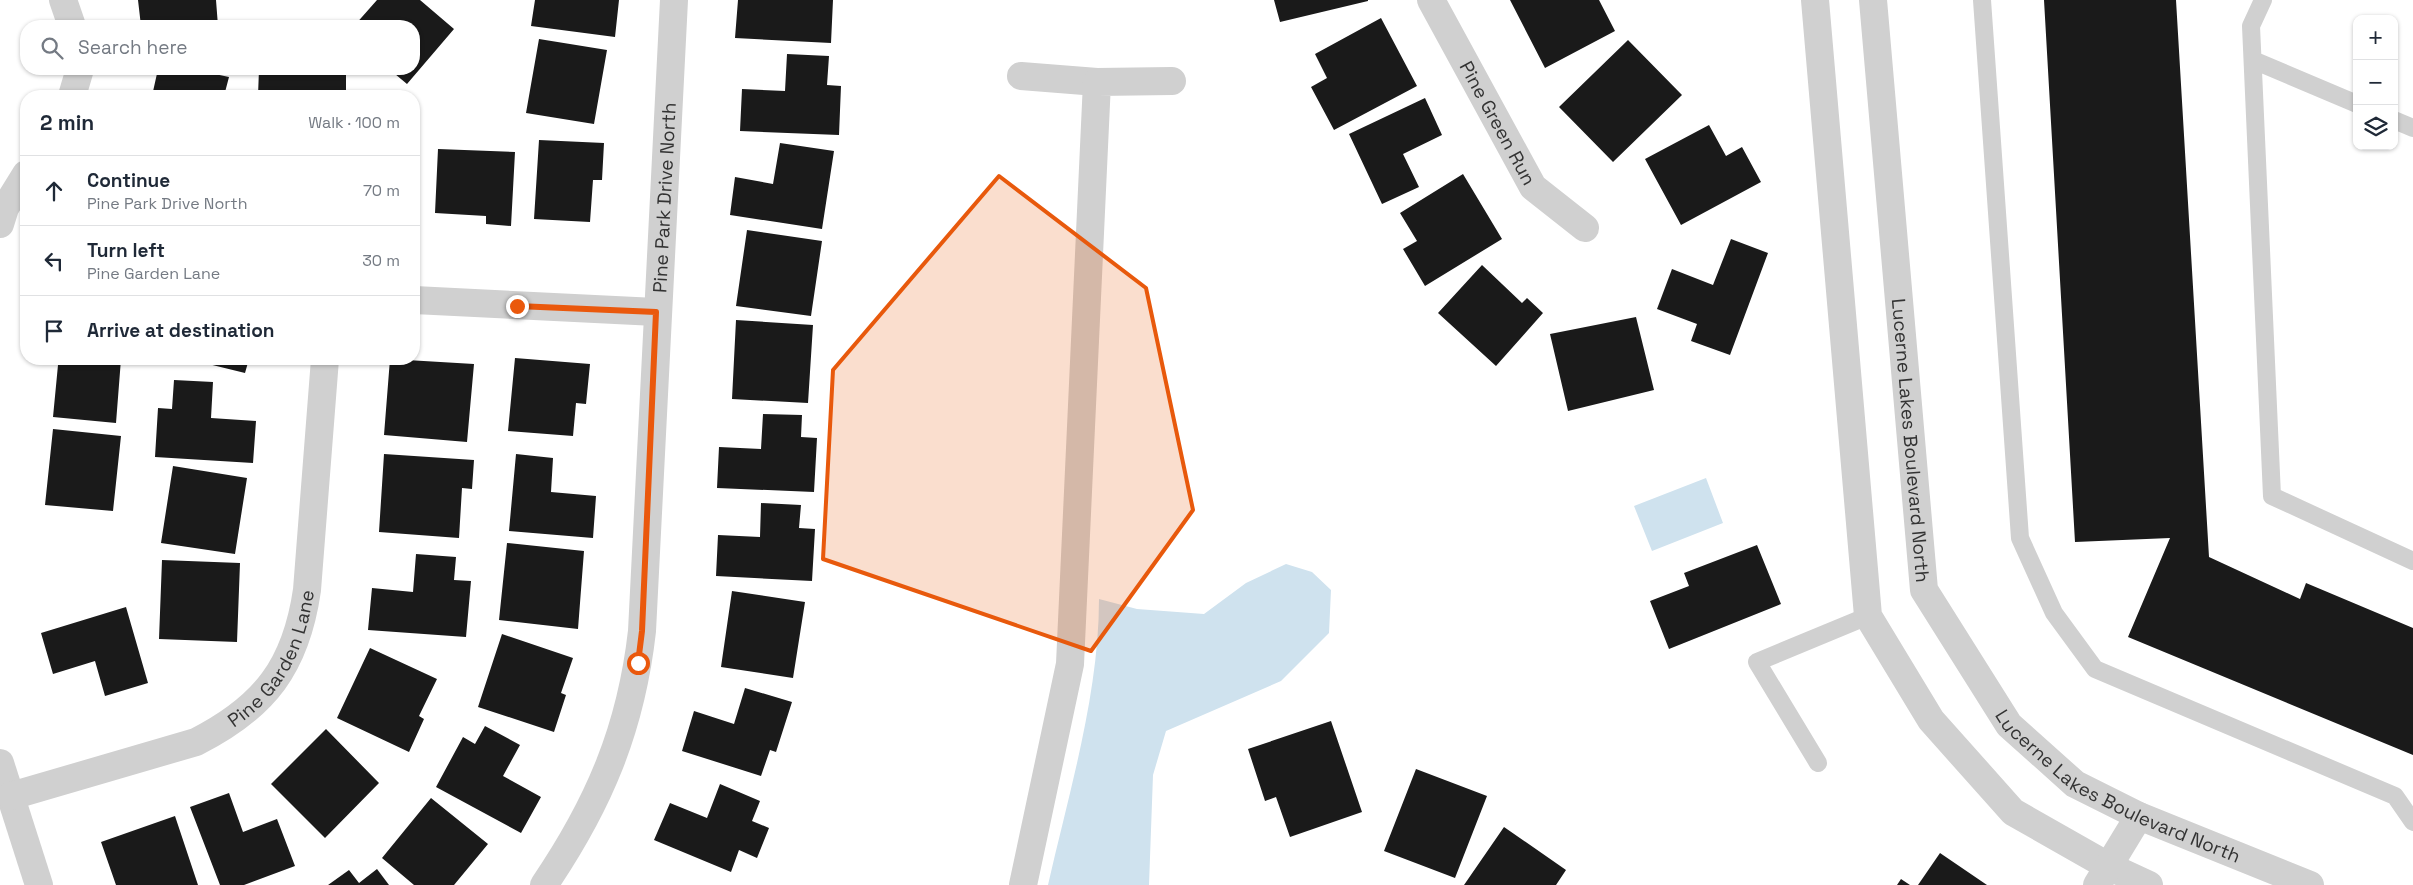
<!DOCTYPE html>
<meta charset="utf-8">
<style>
body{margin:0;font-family:"Space Grotesk",sans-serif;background:#f6f6f7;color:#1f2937}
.controls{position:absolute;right:15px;top:15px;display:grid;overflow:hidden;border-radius:10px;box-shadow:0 1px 4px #0004}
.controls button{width:45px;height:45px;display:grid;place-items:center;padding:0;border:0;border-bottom:1px solid #e0e1e3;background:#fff;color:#1f2937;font:25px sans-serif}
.stop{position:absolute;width:15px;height:15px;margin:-11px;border:4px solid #ea580c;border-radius:50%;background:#fff}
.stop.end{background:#ea580c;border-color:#fff;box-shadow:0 1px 5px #0008}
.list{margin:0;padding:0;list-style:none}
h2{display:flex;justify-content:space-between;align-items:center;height:65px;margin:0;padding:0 20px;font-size:21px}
h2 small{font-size:16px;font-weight:400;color:#747a83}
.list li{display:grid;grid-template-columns:32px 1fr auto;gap:15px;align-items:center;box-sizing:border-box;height:70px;padding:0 20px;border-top:1px solid #e0e1e3}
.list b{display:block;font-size:19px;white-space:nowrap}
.list p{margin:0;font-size:16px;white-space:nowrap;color:#747a83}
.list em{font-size:16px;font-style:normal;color:#747a83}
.icon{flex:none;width:28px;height:28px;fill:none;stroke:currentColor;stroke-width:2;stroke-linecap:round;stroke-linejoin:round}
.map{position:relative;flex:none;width:2413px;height:885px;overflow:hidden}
.search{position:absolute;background:#fff;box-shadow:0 1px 4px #0004;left:20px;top:20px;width:400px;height:55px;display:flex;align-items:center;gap:12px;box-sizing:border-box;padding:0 18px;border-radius:20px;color:#747a83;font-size:19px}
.panel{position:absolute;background:#fff;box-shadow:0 1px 4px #0004;left:20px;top:90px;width:400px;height:275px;border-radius:20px}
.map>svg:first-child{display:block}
.water{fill:#cfe2ee}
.building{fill:#1a1a1a}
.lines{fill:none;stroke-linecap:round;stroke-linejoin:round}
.lane{stroke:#d0d0d0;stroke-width:18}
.street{stroke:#d0d0d0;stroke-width:28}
.route{stroke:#ea580c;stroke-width:6}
.marked{fill:#e8590c;fill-opacity:0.2;stroke:#e8590c;stroke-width:4;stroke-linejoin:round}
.labels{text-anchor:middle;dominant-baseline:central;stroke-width:5;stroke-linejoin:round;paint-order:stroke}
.street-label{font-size:19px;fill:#333;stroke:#fff}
</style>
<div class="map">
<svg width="2413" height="885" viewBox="0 0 2413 885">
<rect width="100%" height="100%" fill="#fff"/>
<path class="water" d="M1706 478 1723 523 1652 551 1634 506Z
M1286 564 1312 572 1331 590 1329 633 1281 681 1166 731 1153 775 1149 885H1048C1069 792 1099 695 1099 599L1137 609 1204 614 1246 583Z"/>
<path class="building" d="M138 0H216L218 26H141Z
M377 0H420L454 29 407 84 389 69H414V26H354Z
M535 0H619L615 37 531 26Z
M738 0H833L831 43 735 38Z
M1274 0H1368V1L1280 22Z
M1510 0H1599L1615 31 1545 68Z
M2044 0H2176L2209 557 2300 599 2306 583 2413 628V755L2128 637 2170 538 2075 542Z
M1381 18 1417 86 1334 130 1311 87 1327 78 1315 54Z
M259 21 300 22V26H259Z
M539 39 607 50 594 124 526 113Z
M1628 40 1682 95 1613 162 1559 107Z
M787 54 829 56 827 85 841 86 839 135 740 131 742 89 785 91Z
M158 69H191L229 77 224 96H152Z
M259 69H346V96H258Z
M1425 98 1442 135 1403 154 1419 187 1382 204 1349 134Z
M1709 125 1726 156 1742 147 1761 182 1681 225 1645 159Z
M539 140 604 143 602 180H593L590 222 534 219Z
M418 143 420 182 414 183V144Z
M780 143 834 151 822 229 730 215 735 177 773 184Z
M438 149 515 152 511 226 486 224V216L435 213Z
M1463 174 1502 239 1425 286 1403 249 1417 241 1400 213Z
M747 230 822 241 811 316 736 306Z
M1731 239 1768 253 1730 355 1691 341 1697 324 1657 309 1672 269 1713 285Z
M1482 265 1522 303 1527 298 1543 313 1496 366 1438 313Z
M1636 317 1654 390 1568 411 1550 334Z
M736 320 813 325 808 403 732 399Z
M515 358 590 364 586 404 576 403 573 436 508 431Z
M47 359H121L116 423 53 417 58 365 47 364Z
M188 359H249L245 373Z
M390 359 474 364 467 442 384 435Z
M174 380 213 382 211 418 256 421 253 463 155 457 158 408 172 409Z
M763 414 802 415 801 437 817 438 814 492 717 488 719 447 761 449Z
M53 429 121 436 113 511 45 505Z
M384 454 474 460 472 489 462 488 459 538 379 532Z
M516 454 553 458 551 492 596 496 593 538 509 531Z
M173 466 247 478 235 554 161 543Z
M761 503 801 505 799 528 815 529 812 581 716 576 718 535 760 537Z
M507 543 584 551 578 629 499 620Z
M1757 545 1781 604 1669 649 1650 601 1689 586 1684 573Z
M416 554 456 557 454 580 471 581 466 637 368 630 372 588 413 592Z
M162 560 240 563 237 642 159 639Z
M732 591 805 602 793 678 721 667Z
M126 607 148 683 105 696 95 661 53 674 41 633Z
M502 634 573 658 561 693 566 695 554 732 478 707Z
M370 648 437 679 419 716 424 719 409 752 337 718Z
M745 688 792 702 776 752 770 750 761 776 682 751 694 711 734 724Z
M1331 721 1362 812 1290 837 1276 797 1265 801 1248 749Z
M485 726 520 745 503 776 541 797 521 833 436 787 463 737 475 744Z
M326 729 379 783 325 838 271 784Z
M1416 769 1487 796 1455 878 1384 851Z
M720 784 760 801 752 821 769 828 757 858 739 850 731 872 654 840 670 803 707 818Z
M229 793 243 832 277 819 295 866 244 885H220L190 807Z
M431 798 488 844 454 885H414L382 858Z
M175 816 198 885H116L101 842Z
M1504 827 1566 870 1556 885H1464Z
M1940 853 1987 885H1918Z
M377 869 389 885H328L349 870 359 883Z
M1901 879 1910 885H1897Z"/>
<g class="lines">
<path class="lane" d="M1982 0 2020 538 2054 613 2095 669 2395 796 2413 822
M2263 0 2251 26 2272 496 2413 561
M2253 60 2357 104
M2394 120 2413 128
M1818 763 1757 662 1868 616"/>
<g class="street">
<path d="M63 0 72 26"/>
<path id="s1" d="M1431 0 1533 187 1585 228"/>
<path d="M1815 0 1868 616 1931 720 2013 812 2108 866 2149 885"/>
<path id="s2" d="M1873 0 1924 590 2009 725 2075 784 2139 816 2310 885"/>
<path d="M1021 76 1097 82"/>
<path d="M72 96 80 69"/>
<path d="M0 224 5 208 26 174"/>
<path d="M414 300 656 312"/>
<path d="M0 763 39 885"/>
<path id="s3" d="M11 796 196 742C265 707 296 666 307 590L325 359"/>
<path id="s4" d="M544 885C599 804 631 729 642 631L674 0"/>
<path d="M1023 885 1070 664 1097 82 1172 81"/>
<path d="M2097 885 2139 816"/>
</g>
</g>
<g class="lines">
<path class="route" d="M517 306 656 312 642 631 638 663"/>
</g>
<path class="marked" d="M999 176 1146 288 1193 510 1091 651 823 559 833 370Z"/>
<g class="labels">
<g class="street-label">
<text stroke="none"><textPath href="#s1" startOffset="140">Pine Green Run</textPath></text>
<text stroke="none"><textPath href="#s4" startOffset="709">Pine Park Drive North</textPath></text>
<text stroke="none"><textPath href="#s2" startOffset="442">Lucerne Lakes Boulevard North</textPath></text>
<text stroke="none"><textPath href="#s3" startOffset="311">Pine Garden Lane</textPath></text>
<text stroke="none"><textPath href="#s2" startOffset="878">Lucerne Lakes Boulevard North</textPath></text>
</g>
</g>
</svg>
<div class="controls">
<button>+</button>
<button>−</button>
<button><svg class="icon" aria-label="layers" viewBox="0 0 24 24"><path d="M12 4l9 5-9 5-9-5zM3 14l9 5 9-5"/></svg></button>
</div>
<div class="stop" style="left:638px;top:663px"></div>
<div class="stop end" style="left:517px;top:306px"></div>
<div class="search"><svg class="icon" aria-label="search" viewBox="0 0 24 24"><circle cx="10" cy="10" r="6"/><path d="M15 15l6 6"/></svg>Search here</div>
<section class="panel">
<h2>2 min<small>Walk · 100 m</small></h2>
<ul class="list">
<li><svg class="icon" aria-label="ahead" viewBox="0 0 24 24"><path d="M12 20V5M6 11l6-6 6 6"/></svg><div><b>Continue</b><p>Pine Park Drive North</p></div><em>70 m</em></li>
<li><svg class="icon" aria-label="left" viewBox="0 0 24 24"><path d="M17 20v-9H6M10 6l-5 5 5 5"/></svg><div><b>Turn left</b><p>Pine Garden Lane</p></div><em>30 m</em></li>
<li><svg class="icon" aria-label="arrive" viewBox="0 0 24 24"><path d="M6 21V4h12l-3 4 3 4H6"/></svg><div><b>Arrive at destination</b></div></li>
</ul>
</section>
</div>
